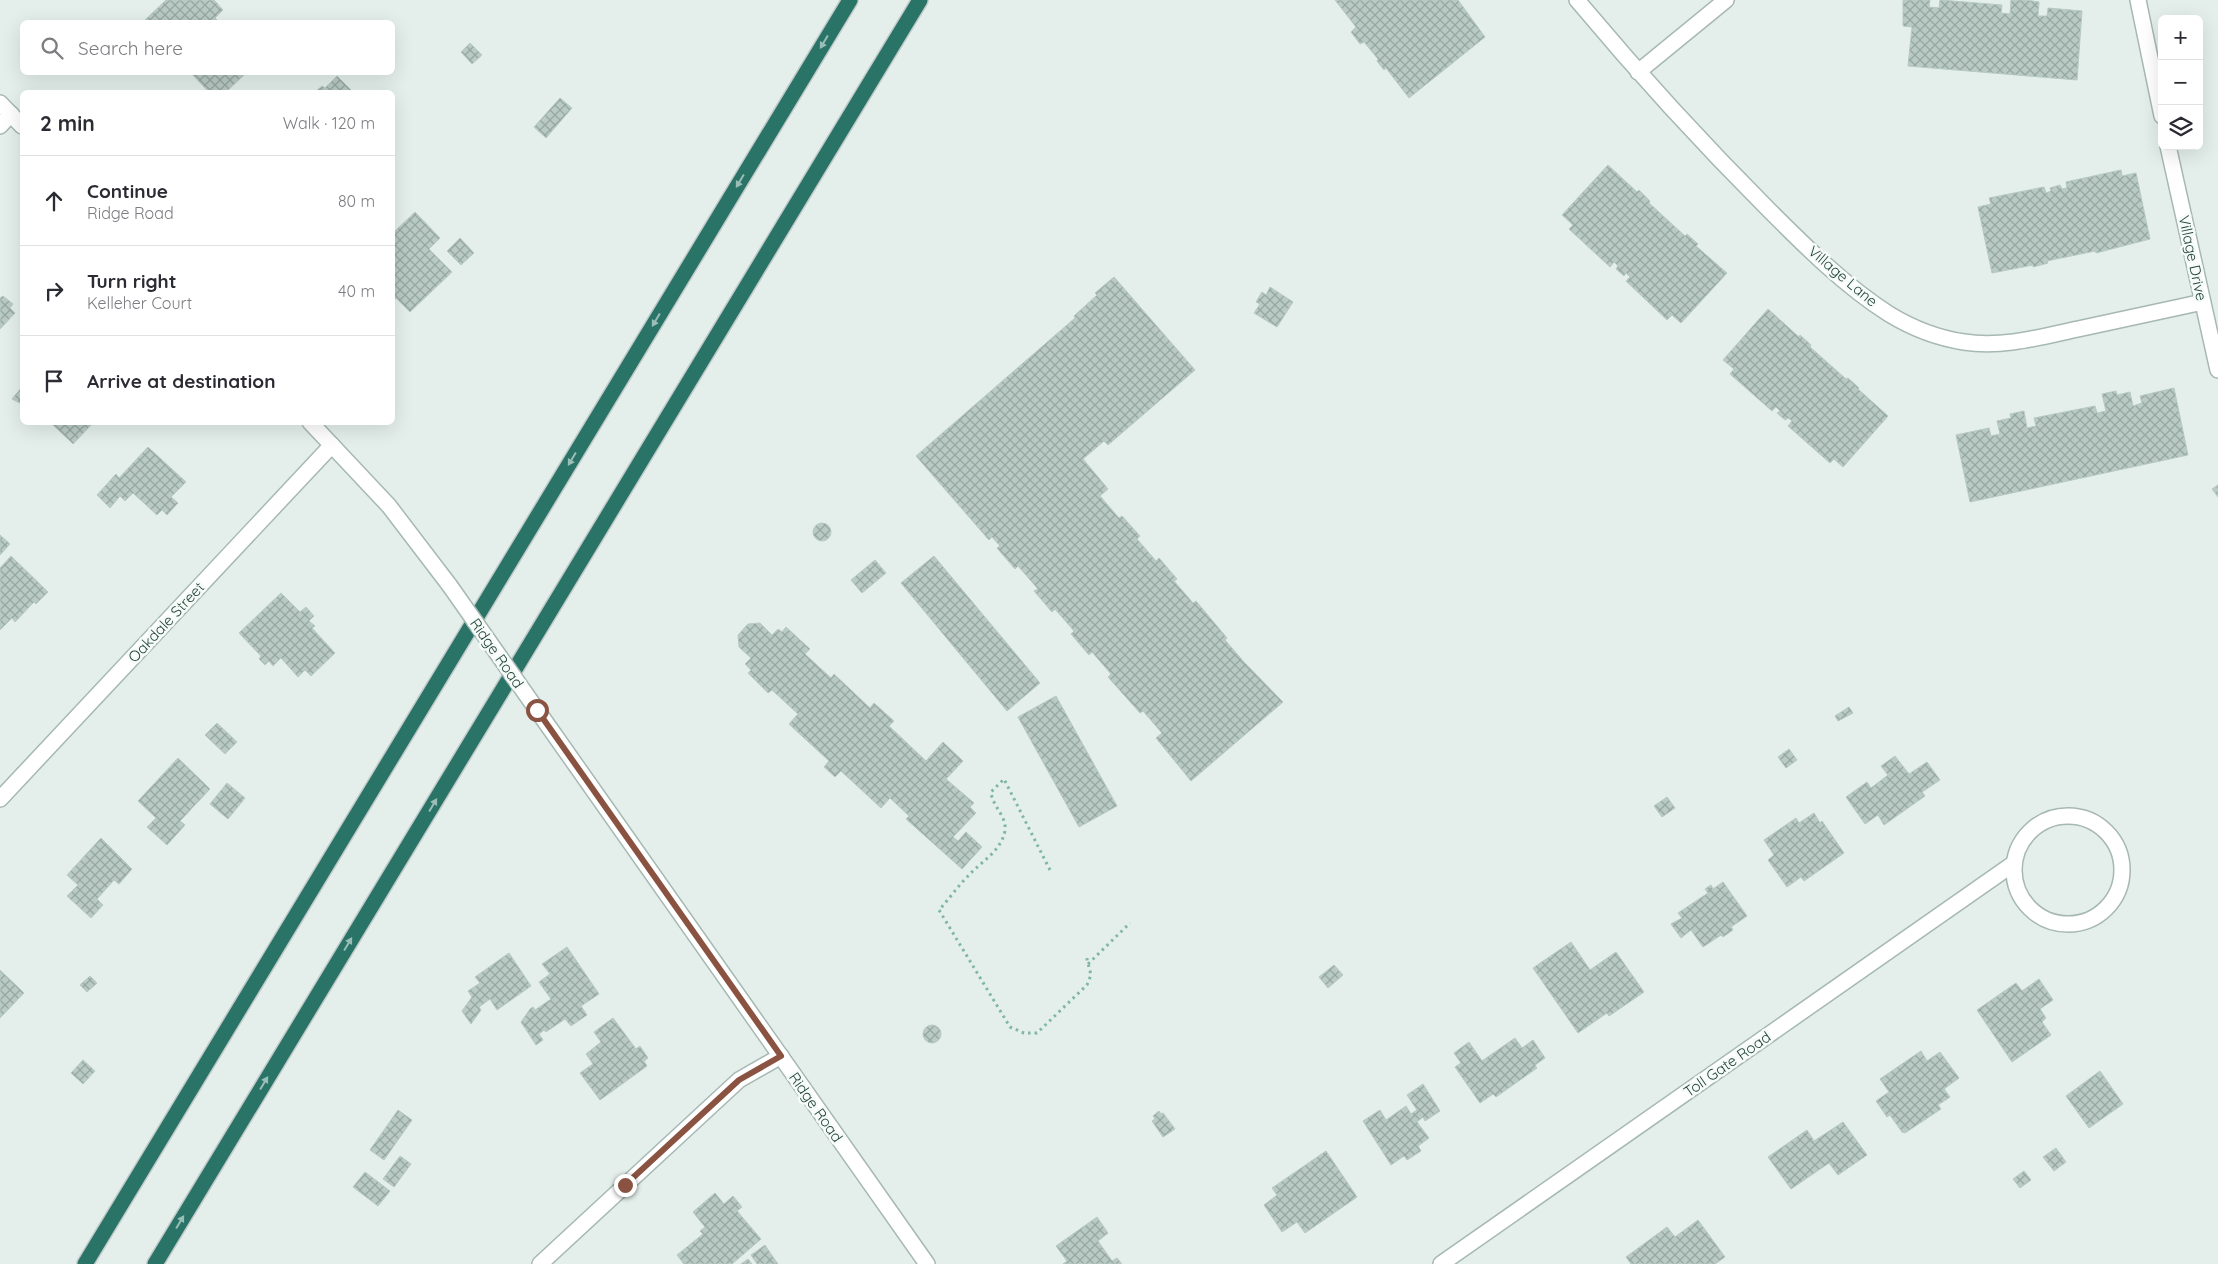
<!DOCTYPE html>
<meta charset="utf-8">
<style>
body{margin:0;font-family:Quicksand,sans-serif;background:#f7f7f7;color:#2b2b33}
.controls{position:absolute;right:15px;top:15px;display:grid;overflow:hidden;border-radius:8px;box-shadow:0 5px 20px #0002}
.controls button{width:45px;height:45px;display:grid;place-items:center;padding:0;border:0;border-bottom:1px solid #e1e1e2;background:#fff;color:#2b2b33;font:25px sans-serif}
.stop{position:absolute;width:15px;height:15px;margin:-11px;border:4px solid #8a5341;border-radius:50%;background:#fff}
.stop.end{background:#8a5341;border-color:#fff;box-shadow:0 1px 5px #0008}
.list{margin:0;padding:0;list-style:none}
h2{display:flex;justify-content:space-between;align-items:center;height:65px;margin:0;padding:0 20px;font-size:21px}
h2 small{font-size:16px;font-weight:400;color:#7c7c81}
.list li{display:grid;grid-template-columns:32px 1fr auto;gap:15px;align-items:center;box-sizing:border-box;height:90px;padding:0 20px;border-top:1px solid #e1e1e2}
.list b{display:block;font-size:19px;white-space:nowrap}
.list p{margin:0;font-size:16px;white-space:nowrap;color:#7c7c81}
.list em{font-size:16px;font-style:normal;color:#7c7c81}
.icon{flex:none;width:28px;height:28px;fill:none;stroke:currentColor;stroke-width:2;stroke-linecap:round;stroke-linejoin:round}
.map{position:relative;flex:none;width:2218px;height:1264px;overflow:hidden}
.search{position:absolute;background:#fff;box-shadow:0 5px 20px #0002;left:20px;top:20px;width:375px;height:55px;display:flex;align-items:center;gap:12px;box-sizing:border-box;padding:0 18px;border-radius:8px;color:#7c7c81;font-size:19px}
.panel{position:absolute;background:#fff;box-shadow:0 5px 20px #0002;left:20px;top:90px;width:375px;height:335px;border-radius:8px}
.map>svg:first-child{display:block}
.building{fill:url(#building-cross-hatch);stroke:#b6cac2}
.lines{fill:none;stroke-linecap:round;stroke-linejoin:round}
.minor-casing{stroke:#a6b8b3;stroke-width:18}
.tertiary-casing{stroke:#a6b8b3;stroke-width:18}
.motorway-casing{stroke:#c1cac8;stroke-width:18}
.path{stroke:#81b6a7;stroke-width:3;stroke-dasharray:2.5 4;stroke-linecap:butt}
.minor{stroke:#fff;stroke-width:15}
.tertiary{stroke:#fff;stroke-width:15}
.motorway{stroke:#297367;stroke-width:15}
.tertiary-bridge-casing{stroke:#a6b8b3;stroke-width:18;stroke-linecap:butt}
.tertiary-bridge{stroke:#fff;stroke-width:15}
.oneway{fill:#9abeb7}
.route{stroke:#8a5341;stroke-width:6}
.labels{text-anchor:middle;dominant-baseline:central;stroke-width:5;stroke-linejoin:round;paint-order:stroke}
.street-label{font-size:15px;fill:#21433b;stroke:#f6fbf8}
</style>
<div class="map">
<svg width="2218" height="1264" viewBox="0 0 2218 1264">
<defs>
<pattern id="building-cross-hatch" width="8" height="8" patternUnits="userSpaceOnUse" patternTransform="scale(1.25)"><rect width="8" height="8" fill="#b9cac4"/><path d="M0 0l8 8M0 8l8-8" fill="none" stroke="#96a6a0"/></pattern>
</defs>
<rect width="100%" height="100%" fill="#e4efeb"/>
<path class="building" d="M166 0H214L223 10 215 18 219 22H146L144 21Z
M1335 0H1458L1485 37 1409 98 1386 68 1384 70 1377 61 1378 59 1364 42 1360 44 1351 32 1356 27Z
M1903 0H1930L1929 7 1939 8 1940 0 2002 5 2001 13 2010 14 2011 0H2026L2039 2 2038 16H2047L2048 8 2082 11 2077 80 1908 66 1912 27 1903 26Z
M470 43 482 55 472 64 461 52Z
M190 72H247L226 92H209Z
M337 76 353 92H315L322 86 325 88Z
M560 98 572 108 546 138 534 127Z
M1608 165 1637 192 1639 190 1650 201 1649 203 1685 236 1687 234 1698 244 1696 246 1727 273 1681 323 1672 315 1667 320 1626 281 1630 277 1626 273 1624 276 1616 269 1618 266 1614 262 1610 267 1569 229 1573 225 1562 215Z
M2121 170 2122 176 2136 173 2150 239 2096 253 2095 251 2047 261 2048 263 2033 267V265L1992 273 1978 207 1991 204 1989 198 2044 187 2046 193 2051 191 2050 188 2060 185 2062 189 2067 188 2066 182Z
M415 212 440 238 429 249 452 272 410 312 396 298 392 302V234Z
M460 238 474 253 461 265 447 251Z
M1114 277 1195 370 1108 445 1104 441 1083 459 1108 489 1100 496 1119 518 1122 516 1140 536 1137 539 1156 561 1159 558 1177 579 1174 581 1193 603 1196 601 1227 638 1225 640 1244 662 1283 702 1191 781 1156 738 1162 733 1143 711 1140 713 1108 677 1111 674 1092 652 1089 655 1071 634 1074 631 1055 609 1052 612 1034 591 1038 589 1018 566 1015 569 997 548 1000 546 992 537 989 540 916 456 1075 318 1074 316 1097 295 1095 293Z
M1270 287 1293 302 1277 327 1254 313 1260 304 1256 302 1262 292 1266 295Z
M3 296 13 304 10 308 15 313 0 329V298Z
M1768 309 1799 337 1800 335 1811 345 1810 347 1846 379 1848 378 1859 388 1858 389 1888 416 1843 467 1834 459 1830 463 1788 426 1792 421 1788 418 1785 420 1777 413 1780 411 1776 407 1772 411 1730 374 1734 369 1723 360Z
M22 387V404L12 399Z
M2174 388 2188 455 1970 502 1956 435 1989 428 1991 436 2000 434 1997 421 2011 418 2010 414 2024 411 2027 428 2036 426 2034 418 2095 406 2097 413 2106 411 2102 394 2116 391 2117 395 2130 392 2133 406 2142 403 2140 396Z
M50 422H89L91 425 73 444Z
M148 447 186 482 171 497 178 503 167 515 162 510 157 515 133 493 125 501 120 496 110 508 97 495 116 474 119 478Z
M2218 485V497L2212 489Z
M813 532a9 9 0 1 1 18 0a9 9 0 1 1-18 0Z
M0 535 10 544 0 555Z
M11 556 48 592 36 604 34 602 15 622 12 618 0 630V568Z
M934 556 1040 683 1007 711 901 583Z
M875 560 886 573 862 593 851 580Z
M281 593 300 612 306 607 314 616 309 621 315 626 312 628 335 653 311 676 305 670 298 677 281 658 273 666 269 661 265 665 259 659 261 656 239 633Z
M760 623 772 635 778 629 782 632 786 627 810 649 805 654 831 678 834 674 870 708 874 703 894 721 889 726 926 761 943 742 963 761 946 779 974 803 970 807 976 813 953 837 958 841 966 832 982 847 962 869 906 819 909 816 890 798 881 808 841 771 835 777 824 767 829 761 789 724 798 714 772 690 768 693 748 673 751 670 745 664 751 658 739 647 738 635 748 624Z
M1056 696 1117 806 1079 827 1018 717Z
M1849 707 1853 713 1838 721 1835 716Z
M217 723 237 742 225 754 205 735Z
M1789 749 1797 760 1786 768 1778 757Z
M1895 756 1909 774 1927 762 1940 780 1922 792 1925 796 1884 825 1878 815 1865 824 1846 797 1867 782 1871 788 1888 775 1881 766Z
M178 758 210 789 180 821 185 825 167 845 147 827 156 818 138 801Z
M227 783 245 798 228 819 210 804Z
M1667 797 1675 808 1662 817 1654 806Z
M1814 813 1820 823 1822 821 1844 853 1804 881 1801 877 1787 887 1768 860 1774 855 1764 840 1796 818 1799 823Z
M101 838 132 869 119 884 114 880 97 899 103 905 91 918 67 896 78 885 67 875Z
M1723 882 1747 916 1731 927 1733 930 1723 937 1721 935 1703 947 1691 930 1681 938 1671 924 1682 918 1678 913 1708 893 1705 889 1711 885 1713 889Z
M1571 942 1590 970 1616 952 1644 992 1609 1016 1607 1013 1578 1033 1533 968Z
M567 947 599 994 581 1006 587 1015 571 1026 565 1019 546 1032 544 1030 539 1034 543 1040 536 1045 521 1022 530 1009 533 1007 535 1010 551 999 539 982 550 974 542 964Z
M509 953 531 986 497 1010 490 999 479 1007 481 1010 471 1024 462 1011 472 997 468 991 480 983 475 977Z
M1334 965 1343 975 1328 988 1319 977Z
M0 970 24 993 0 1018Z
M90 976 97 983 87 992 80 985Z
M2039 979 2053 1000 2040 1009 2046 1018 2042 1022 2051 1035 2012 1062 1977 1010 2016 983 2022 991Z
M613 1018 636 1049 640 1046 648 1058 644 1061 647 1066 600 1100 580 1073 593 1064 586 1054 601 1042 594 1032Z
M923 1034a9 9 0 1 1 18 0a9 9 0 1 1-18 0Z
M1515 1038 1522 1048 1533 1040 1545 1058 1535 1065 1537 1068 1496 1097 1493 1094 1480 1103 1455 1067 1461 1063 1454 1053 1469 1042 1482 1061Z
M1921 1051 1927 1061 1940 1052 1959 1078 1944 1089 1950 1097 1938 1105 1941 1109 1905 1133 1902 1132 1890 1115 1887 1117 1876 1101 1889 1092 1880 1079Z
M83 1060 95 1071 83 1084 71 1073Z
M2100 1071 2123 1104 2089 1128 2066 1096Z
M1423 1084 1440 1111 1425 1121 1423 1117 1417 1122 1429 1138 1418 1146 1421 1151 1407 1160 1404 1156 1391 1165 1363 1121 1380 1110 1386 1120 1406 1106 1411 1114 1417 1110 1407 1095Z
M398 1110 412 1120 384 1160 370 1150Z
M1159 1111 1161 1114 1163 1113 1175 1129 1163 1137 1152 1121 1155 1119 1153 1116Z
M1843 1122 1867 1155 1838 1175 1829 1163 1791 1189 1768 1157 1807 1130 1814 1141Z
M2056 1148 2066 1162 2054 1171 2043 1157Z
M1326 1151 1357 1197 1305 1233 1297 1222 1282 1232 1264 1205 1277 1195 1272 1188Z
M400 1156 411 1164 394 1187 383 1179Z
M2024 1171 2031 1180 2020 1188 2013 1179Z
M365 1172 390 1191 378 1206 353 1187Z
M715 1193 724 1204 733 1196 742 1207 737 1211 761 1239 732 1264H684L677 1255 703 1234 700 1231 705 1227 693 1212Z
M1097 1217 1108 1233 1098 1241 1112 1261 1117 1258 1122 1264H1063L1067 1261 1056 1246Z
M1698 1220 1725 1257 1715 1264H1631L1626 1257 1667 1227 1675 1237Z
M765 1245 771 1254 778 1264H757L751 1255Z
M748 1259 752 1264H741Z"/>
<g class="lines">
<g class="minor-casing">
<path id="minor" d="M1577 0C1638 73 1702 143 1769 210 1806 247 1845 286 1889 314 1912 328 1937 338 1964 342 2002 348 2041 337 2078 329 2120 320 2161 311 2203 302
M2138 0 2162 116
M1638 72 1726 0
M0 126 11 114
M2168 146 2218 370
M0 799 332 445
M2014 870a54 54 0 1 1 108 0a54 54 0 1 1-108 0Z
M540 1264 739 1080 781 1056
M1441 1264 2013 864"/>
</g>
<g class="tertiary-casing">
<path id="tertiary" d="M0 103 22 126
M310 422 389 506 450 586
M537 710 927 1264"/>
</g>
<g class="motorway-casing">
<path id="motorway" d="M85 1264 850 0
M155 1264 920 0"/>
</g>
<path class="path" d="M1050 870 1004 779 991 792C992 806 1007 816 1005 831 1001 851 982 861 969 875 958 886 949 899 939 910L1010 1027 1024 1033H1037L1087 985 1091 975 1086 955
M1088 964 1130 923"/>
<use href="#minor" class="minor"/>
<use href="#tertiary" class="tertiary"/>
<use href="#motorway" class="motorway"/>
<g class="tertiary-bridge-casing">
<path id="tertiary-bridge" d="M450 586 537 710"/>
</g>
<use href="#tertiary-bridge" class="tertiary-bridge"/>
</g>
<defs><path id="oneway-solid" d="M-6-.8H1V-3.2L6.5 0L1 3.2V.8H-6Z" transform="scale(1.25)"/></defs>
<g class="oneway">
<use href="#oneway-solid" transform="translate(824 42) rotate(121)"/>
<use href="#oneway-solid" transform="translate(740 181) rotate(121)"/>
<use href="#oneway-solid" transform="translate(656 320) rotate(121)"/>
<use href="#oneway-solid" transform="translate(572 459) rotate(121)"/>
<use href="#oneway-solid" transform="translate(433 805) rotate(-59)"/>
<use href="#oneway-solid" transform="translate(348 944) rotate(-59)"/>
<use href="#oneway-solid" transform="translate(264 1083) rotate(-59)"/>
<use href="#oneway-solid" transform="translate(180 1222) rotate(-59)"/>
</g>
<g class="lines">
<path class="route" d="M537 710 781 1056 739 1080 625 1185"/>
</g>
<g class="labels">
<g class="street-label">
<text transform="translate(2193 258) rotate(78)">Village Drive</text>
<text transform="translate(1843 276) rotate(40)">Village Lane</text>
<text transform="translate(166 622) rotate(-47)">Oakdale Street</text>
<text transform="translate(497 653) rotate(55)">Ridge Road</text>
<text transform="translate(1727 1064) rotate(-35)">Toll Gate Road</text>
<text transform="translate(816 1107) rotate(55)">Ridge Road</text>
</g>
</g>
</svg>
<div class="controls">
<button>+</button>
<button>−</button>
<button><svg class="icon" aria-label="layers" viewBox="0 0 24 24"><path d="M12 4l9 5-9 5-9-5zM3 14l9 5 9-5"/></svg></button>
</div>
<div class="stop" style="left:537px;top:710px"></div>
<div class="stop end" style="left:625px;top:1185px"></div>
<div class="search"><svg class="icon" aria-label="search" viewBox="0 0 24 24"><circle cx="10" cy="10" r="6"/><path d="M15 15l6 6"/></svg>Search here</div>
<section class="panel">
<h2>2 min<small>Walk · 120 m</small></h2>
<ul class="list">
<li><svg class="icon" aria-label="ahead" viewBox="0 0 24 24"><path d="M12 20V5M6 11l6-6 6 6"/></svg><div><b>Continue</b><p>Ridge Road</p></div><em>80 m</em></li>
<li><svg class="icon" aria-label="right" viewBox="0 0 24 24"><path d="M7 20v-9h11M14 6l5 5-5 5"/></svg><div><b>Turn right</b><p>Kelleher Court</p></div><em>40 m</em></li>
<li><svg class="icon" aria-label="arrive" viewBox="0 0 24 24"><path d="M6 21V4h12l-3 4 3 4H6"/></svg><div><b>Arrive at destination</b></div></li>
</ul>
</section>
</div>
